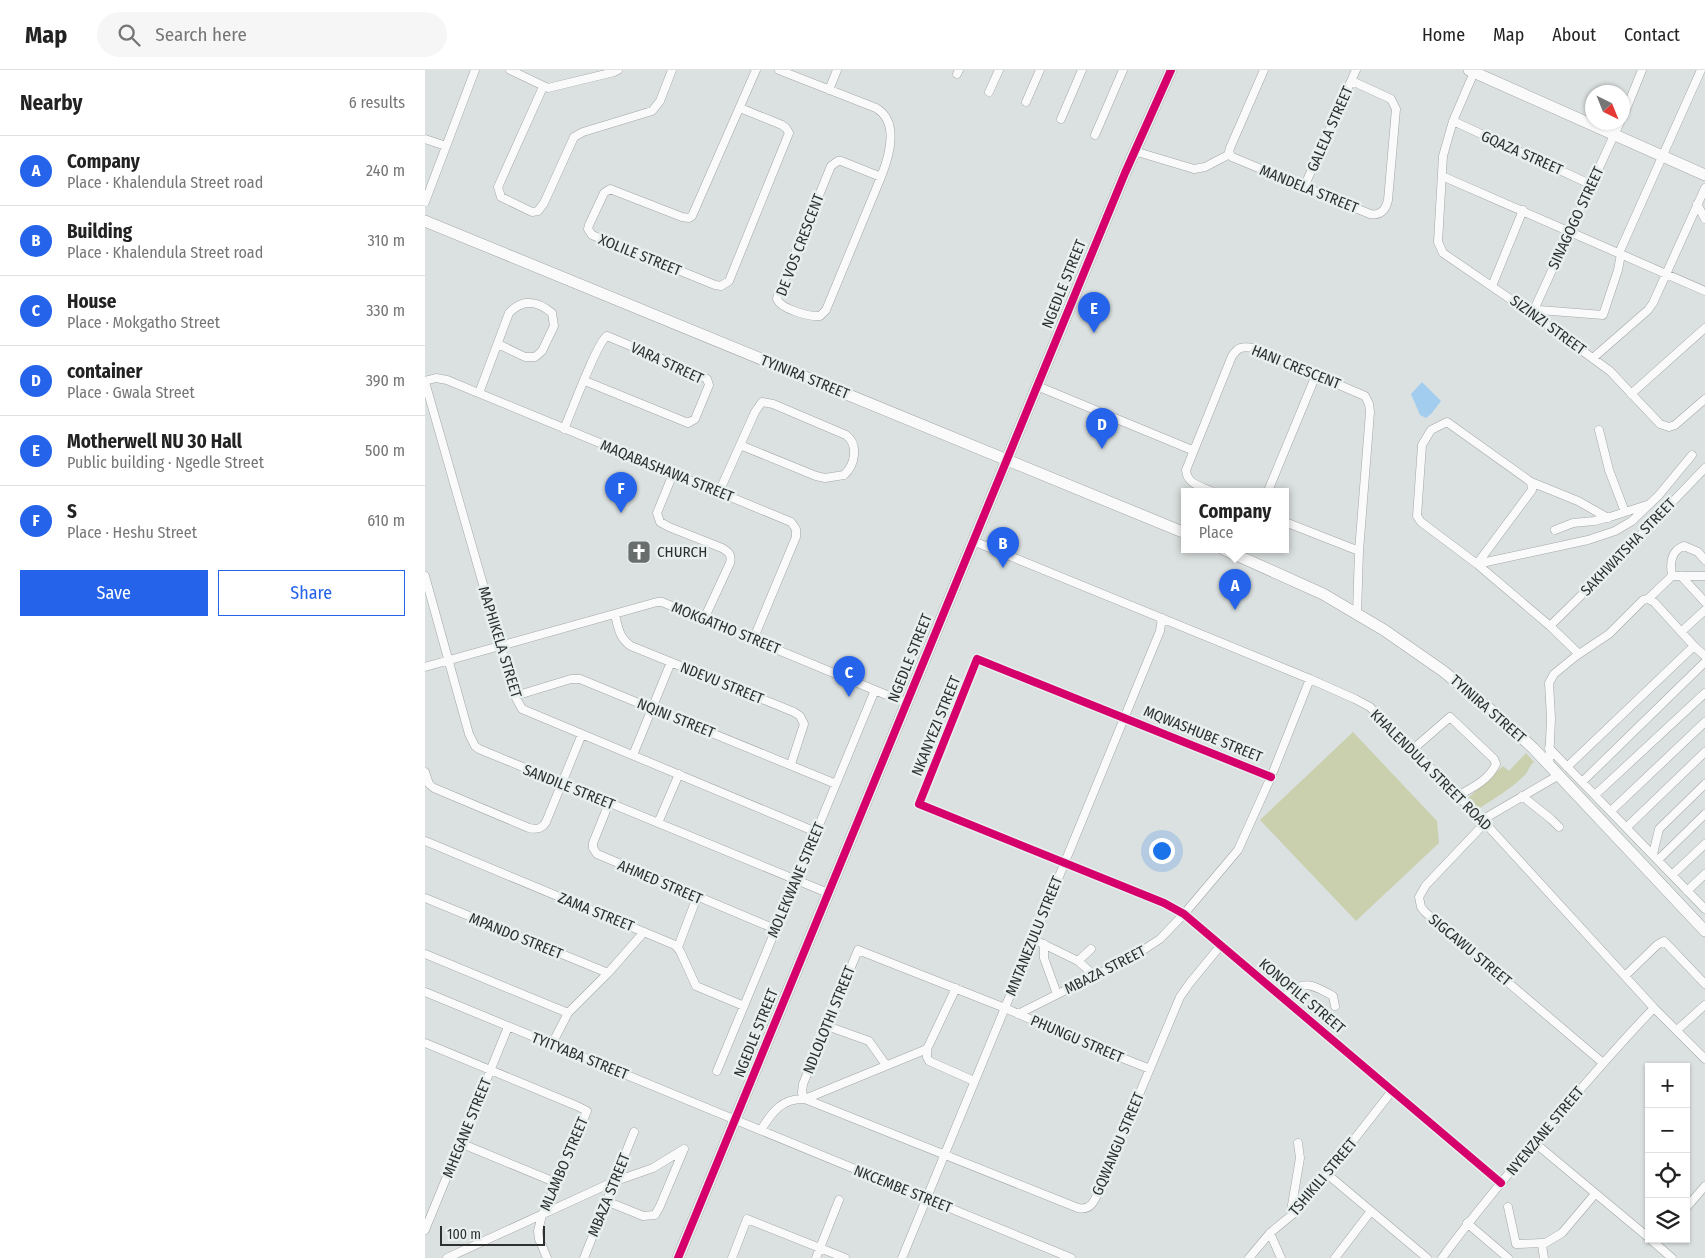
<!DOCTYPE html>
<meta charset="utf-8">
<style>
body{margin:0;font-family:"Fira Sans Condensed",sans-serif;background:#f6f6f6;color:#222}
.controls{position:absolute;right:15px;bottom:15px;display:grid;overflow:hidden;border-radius:0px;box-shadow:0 1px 4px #0004}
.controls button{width:45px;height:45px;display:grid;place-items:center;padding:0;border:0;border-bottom:1px solid #e0e0e0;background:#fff;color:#222;font:25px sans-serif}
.compass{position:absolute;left:1160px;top:15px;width:45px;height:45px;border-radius:50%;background:#fff;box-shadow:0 1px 4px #0004;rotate:137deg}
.scale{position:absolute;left:15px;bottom:12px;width:105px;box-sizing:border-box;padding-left:5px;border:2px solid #2c302f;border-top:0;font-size:14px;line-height:18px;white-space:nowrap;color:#2c302f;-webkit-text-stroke:4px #e7f0ee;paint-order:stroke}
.you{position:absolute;left:736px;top:780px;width:18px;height:18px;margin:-12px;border:4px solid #fff;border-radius:50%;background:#1a73e8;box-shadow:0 0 0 8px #1a73e833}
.badge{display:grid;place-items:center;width:32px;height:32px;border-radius:50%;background:#2563eb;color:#fff;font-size:16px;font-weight:700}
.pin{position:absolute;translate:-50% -41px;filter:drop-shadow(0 1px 2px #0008)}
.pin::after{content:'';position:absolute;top:26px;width:18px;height:15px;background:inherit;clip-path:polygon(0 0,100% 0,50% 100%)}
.popup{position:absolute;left:756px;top:418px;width:108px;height:65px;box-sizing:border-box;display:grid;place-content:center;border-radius:0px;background:#fff;filter:drop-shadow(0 1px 4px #0005);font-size:16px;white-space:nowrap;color:#767676}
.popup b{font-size:19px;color:#222}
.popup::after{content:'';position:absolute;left:50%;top:100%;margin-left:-10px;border:10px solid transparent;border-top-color:#fff}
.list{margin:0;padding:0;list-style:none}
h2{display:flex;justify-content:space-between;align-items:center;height:65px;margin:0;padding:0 20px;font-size:21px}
h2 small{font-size:16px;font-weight:400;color:#767676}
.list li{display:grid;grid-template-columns:32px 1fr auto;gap:15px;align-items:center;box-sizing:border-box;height:70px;padding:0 20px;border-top:1px solid #e0e0e0}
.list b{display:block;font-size:19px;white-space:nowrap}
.list p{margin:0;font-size:16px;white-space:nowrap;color:#767676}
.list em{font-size:16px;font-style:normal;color:#767676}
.actions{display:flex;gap:10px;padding:15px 20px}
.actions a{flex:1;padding:11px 0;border:1px solid #2563eb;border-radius:0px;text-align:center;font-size:18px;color:#2563eb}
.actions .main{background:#2563eb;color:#fff}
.icon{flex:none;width:28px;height:28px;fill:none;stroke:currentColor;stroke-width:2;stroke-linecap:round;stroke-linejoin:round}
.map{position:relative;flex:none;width:1280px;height:1188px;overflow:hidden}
header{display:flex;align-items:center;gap:30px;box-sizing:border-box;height:70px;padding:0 25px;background:#fff;border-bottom:1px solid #e0e0e0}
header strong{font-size:24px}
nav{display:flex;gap:28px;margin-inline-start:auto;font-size:18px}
.search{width:350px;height:45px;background:#f6f6f6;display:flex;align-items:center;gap:12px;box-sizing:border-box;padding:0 18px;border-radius:28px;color:#767676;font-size:19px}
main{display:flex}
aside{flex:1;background:#fff}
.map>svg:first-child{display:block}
.green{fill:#cad0ae}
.water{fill:#a3cdef}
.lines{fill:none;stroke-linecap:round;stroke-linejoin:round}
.street-casing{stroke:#a2a7a6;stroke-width:9}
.secondary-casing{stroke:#a2a7a6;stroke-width:12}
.street{stroke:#fafafa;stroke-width:8}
.secondary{stroke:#fafafa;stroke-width:11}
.cycleway-casing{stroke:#e7f0ee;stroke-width:11}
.cycleway{stroke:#d6006c;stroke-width:8}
.labels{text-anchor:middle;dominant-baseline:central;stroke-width:5;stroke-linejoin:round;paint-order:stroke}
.street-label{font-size:15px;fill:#2c302f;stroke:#e7f0ee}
.poi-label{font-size:15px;fill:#2c302f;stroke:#e7f0ee;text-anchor:start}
</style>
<header>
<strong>Map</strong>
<div class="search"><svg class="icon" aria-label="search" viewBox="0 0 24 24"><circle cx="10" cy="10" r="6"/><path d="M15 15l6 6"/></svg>Search here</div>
<nav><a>Home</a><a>Map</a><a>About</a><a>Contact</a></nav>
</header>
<main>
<aside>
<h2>Nearby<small>6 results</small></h2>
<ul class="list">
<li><span class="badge">A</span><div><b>Company</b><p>Place · Khalendula Street road</p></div><em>240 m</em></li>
<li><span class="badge">B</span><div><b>Building</b><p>Place · Khalendula Street road</p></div><em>310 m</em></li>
<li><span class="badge">C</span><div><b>House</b><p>Place · Mokgatho Street</p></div><em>330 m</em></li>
<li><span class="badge">D</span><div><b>container</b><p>Place · Gwala Street</p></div><em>390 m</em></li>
<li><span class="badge">E</span><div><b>Motherwell NU 30 Hall</b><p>Public building · Ngedle Street</p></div><em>500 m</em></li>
<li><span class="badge">F</span><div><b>S</b><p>Place · Heshu Street</p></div><em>610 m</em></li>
</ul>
<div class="actions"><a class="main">Save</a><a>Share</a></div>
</aside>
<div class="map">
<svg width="1280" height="1188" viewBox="0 0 1280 1188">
<rect width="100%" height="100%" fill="#dbe1e0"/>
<path class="green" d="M928 662 1012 751 1014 773 931 851 835 750Z
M1101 683 1109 692C1104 696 1104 700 1100 705 1087 718 1069 729 1053 739L1043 728 1078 696 1084 701Z"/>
<path class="water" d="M997 312 1016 331 1007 343 1001 348 995 345 986 324Z"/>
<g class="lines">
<g class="street-casing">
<path id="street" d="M85 0 123 18 189 2 193 0
M354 0 451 38C475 52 464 87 456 107L401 240 395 246C384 247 356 239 352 229L353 225 406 96 413 91H416L456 107
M839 0 805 78 804 82 807 87 945 144C955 146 961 140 963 130L971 39 966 29 927 11
M1050 0 1028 51 1018 86 1013 172 1018 183 1107 244 1185 301 1235 354 1244 357 1250 355 1280 329
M532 4 534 0
M118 17 73 117 76 127 107 142 113 141 119 133 149 67 158 62 227 41 235 31 247 0
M404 20 412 0
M564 22 574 0
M601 32 615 0
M315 38 357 55 361 58 364 63 304 211 296 216 290 215 167 165 163 159 164 155 179 123 185 119 257 147 264 148 267 146 331 0
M1198 47 1217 0
M636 49 657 0
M1028 51 1167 115
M670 65 698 0
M0 69 21 76
M709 81 769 99 780 97 805 84
M1017 106 1280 221
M879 117 931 0
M0 132 50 0
M1272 134 1280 149
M1194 183 1276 0
M1067 216 1098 140
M1114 240 1178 245 1193 200 1196 184
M1107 244 1195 52
M1168 288 1223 240 1228 233 1280 118
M0 311 11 308 22 310 366 452 371 459V467L328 570
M0 312 90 626 97 639 391 762
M612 316 767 380
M54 323 84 243C97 229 112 230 127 243L129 256 117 281 110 287H100L73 274
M1206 324 1280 258
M139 359C146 343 172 272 182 266L275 305 282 309 284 315 270 349 263 353 160 311
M1174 360 1184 400 1200 442
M248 404 232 443 235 452 244 457 297 478C304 482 307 485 305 493L279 549
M1106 412 1153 431 1183 448
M786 421C775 416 762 414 761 400L807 286C813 277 818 276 828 278L940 326 944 334 945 342 934 481 932 544
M843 421 891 305
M294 422 330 342 337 332 348 334 421 365C434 375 430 395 419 405L400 408 391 406 315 375
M860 452 934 481
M1130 460 1148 453 1169 451 1185 447 1222 435
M548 471 885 609 930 629 945 637 1060 753 1229 938 1280 989
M1052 494 1107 420 1106 412 1022 352 1006 360 997 375 992 446 996 452 1052 494 1125 556 1154 584
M1052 494 1163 470 1190 461 1207 451 1234 425 1267 385
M0 506 44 664 50 676 54 679 403 823
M1247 506C1245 494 1245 481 1259 476L1273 482 1280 490
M1256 506 1280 532
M1223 529 1247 506H1280
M190 544C193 557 194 568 206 576L369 642 375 646 379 654 366 694
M1125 556 1183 499 1280 398
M1256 562 1280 540
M0 597 232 532H237L481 633
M90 626 146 609H155L411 714
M1124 678 1280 839
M987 680 1025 647 1069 689 1071 694C1064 710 1047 718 1032 726
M208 685 246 592
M1124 694 1126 648 1124 613 1129 604 1151 586 1184 564 1218 530 1223 529 1229 532 1269 576 1280 586
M1142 697 1269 576
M0 702 4 714 9 718 104 758C112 760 117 759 121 752L157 664
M846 707 552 589 494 734 739 833 759 844 1076 1113
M1157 712 1280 592
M1170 725 1280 623
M1097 726 1126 749 1134 757
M184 733 168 773V778L172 784 350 859
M1186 741 1280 652
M1057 750 1134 705
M233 753 254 704
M1060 753 1001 815 994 827 996 837 1000 842 1178 993
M1202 757 1280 682
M0 771 250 875 255 881 271 916 319 936
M1228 784 1234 759 1280 714
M1233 790 1280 744
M1247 805 1280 774
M1262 821 1280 804
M0 828 183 903
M608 869 653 891 670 906
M619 874V888L632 924
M253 877 272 827
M0 884 143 943
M653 891 666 879
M1200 906 1232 875 1239 871 1280 914
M0 922 646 1188
M858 928C879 910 884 913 908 926L910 936
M593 944 709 886 735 869 759 844 813 780 846 707 885 609
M402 956 444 971 461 995
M1252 960 1280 935
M0 973 152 1036 162 1041 132 1113 117 1145 113 1161 114 1169 122 1188
M127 974 143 943 183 903 219 862
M502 979V987L504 991 549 1011
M725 999 652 970 580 938 433 880 378 1014 377 1023 380 1029 653 1138C666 1141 670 1130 674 1120L755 927 764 914 796 875
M292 1001 450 620
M336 1060C347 1042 357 1028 380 1029L502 979 531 918
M35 1073 132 1113
M1110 1073 1224 1168
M902 1104 1002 1188
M181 1131 218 1146 230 1145 235 1136 259 1079
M1083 1137 1091 1174 1118 1173
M1261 1138 1280 1116
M868 1144 867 1135 875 1088 873 1073
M1042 1153 1083 1188
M0 1160 83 957
M845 1163 856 1188
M1225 1169 1247 1188
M22 1188 188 1112 228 1098 259 1079
M159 1188 209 1062
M307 1188 322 1149 420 1188
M391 1188 414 1130
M477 1188 735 561 737 548
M824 1188 845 1163 868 1144 902 1104 967 1021
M910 1188 946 1141
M1017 1188C1049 1144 1085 1102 1120 1060 1156 1019 1191 977 1229 938
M1119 1188 1117 1175 1137 1163 1170 1124"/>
</g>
<g class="secondary-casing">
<path id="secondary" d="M1044 0 1280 105
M0 151 760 463
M798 479 898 524 959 560 1018 601 1072 645 1108 678 1280 861
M253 1188 700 103 746 0"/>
</g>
<use href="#street" class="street"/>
<use href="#secondary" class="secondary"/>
<g class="cycleway-casing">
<path id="cycleway" d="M846 707 552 589 494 734 739 833 759 844 1076 1113
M253 1188 700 103 746 0"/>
</g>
<use href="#cycleway" class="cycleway"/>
</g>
<defs>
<g id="church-square" transform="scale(1.25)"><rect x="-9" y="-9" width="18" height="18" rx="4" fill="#696e6d" stroke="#e7f0ee"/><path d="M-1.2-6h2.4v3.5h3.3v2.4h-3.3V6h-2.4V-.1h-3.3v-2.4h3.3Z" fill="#fff"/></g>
</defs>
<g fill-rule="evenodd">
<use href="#church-square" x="214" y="482"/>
</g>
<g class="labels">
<g class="street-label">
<text transform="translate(905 59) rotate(-66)">GALELA STREET</text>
<text transform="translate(1097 83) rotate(24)">GQAZA STREET</text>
<text transform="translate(884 119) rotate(22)">MANDELA STREET</text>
<text transform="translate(1151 148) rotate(-65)">SINAGOGO STREET</text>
<text transform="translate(375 175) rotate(-69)">DE VOS CRESCENT</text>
<text transform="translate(215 185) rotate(22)">XOLILE STREET</text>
<text transform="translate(639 214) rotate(-68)">NGEDLE STREET</text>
<text transform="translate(1123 255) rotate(36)">SIZINZI STREET</text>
<text transform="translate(242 293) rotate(25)">VARA STREET</text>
<text transform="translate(871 297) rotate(22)">HANI CRESCENT</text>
<text transform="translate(380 307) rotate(22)">TYINIRA STREET</text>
<text transform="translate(242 401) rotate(22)">MAQABASHAWA STREET</text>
<text transform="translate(1203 477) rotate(-46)">SAKHWATSHA STREET</text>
<text transform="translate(301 558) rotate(22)">MOKGATHO STREET</text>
<text transform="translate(75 572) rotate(73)">MAPHIKELA STREET</text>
<text transform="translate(485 588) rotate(-68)">NGEDLE STREET</text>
<text transform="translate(297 613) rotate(22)">NDEVU STREET</text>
<text transform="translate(1063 639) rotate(41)">TYINIRA STREET</text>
<text transform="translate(251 648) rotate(22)">NQINI STREET</text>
<text transform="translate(511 656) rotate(-68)">NKANYEZI STREET</text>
<text transform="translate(778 664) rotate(22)">MQWASHUBE STREET</text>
<text transform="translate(1006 700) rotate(45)">KHALENDULA STREET ROAD</text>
<text transform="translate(144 717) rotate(22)">SANDILE STREET</text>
<text transform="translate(371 810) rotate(-67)">MOLEKWANE STREET</text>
<text transform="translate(235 812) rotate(23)">AHMED STREET</text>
<text transform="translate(171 842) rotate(22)">ZAMA STREET</text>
<text transform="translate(91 866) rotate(22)">MPANDO STREET</text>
<text transform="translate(609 866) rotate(-68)">MNTANEZULU STREET</text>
<text transform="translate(1045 880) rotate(40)">SIGCAWU STREET</text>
<text transform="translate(680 900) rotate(-27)">MBAZA STREET</text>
<text transform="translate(877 926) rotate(40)">KONOFILE STREET</text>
<text transform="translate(404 950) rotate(-68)">NDLOLOTHI STREET</text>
<text transform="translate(331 963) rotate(-68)">NGEDLE STREET</text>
<text transform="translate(652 969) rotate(23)">PHUNGU STREET</text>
<text transform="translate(155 986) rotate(22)">TYITYABA STREET</text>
<text transform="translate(42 1058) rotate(-68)">MHEGANE STREET</text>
<text transform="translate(1120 1061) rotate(-50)">NYENZANE STREET</text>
<text transform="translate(693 1074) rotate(-67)">GQWANGU STREET</text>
<text transform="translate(139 1094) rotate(-67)">MLAMBO STREET</text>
<text transform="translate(898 1107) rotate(-50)">TSHIKILI STREET</text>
<text transform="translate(478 1119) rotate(22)">NKCEMBE STREET</text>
<text transform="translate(184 1125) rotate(-68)">MBAZA STREET</text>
</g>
<g class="poi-label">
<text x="232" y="482">CHURCH</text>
</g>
</g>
</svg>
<div class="controls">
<button>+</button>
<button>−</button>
<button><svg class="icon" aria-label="locate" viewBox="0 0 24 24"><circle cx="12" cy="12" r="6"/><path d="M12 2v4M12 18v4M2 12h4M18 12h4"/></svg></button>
<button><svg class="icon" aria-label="layers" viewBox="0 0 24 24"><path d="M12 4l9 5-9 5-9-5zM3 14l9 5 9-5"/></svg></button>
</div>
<svg class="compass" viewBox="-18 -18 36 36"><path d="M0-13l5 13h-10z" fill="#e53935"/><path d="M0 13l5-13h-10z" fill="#767676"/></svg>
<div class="scale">100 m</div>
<div class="you"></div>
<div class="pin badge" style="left:810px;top:540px">A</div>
<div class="popup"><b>Company</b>Place</div>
<div class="pin badge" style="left:578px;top:498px">B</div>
<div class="pin badge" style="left:424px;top:627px">C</div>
<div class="pin badge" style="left:677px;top:379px">D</div>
<div class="pin badge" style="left:669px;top:263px">E</div>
<div class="pin badge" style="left:196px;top:443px">F</div>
</div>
</main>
